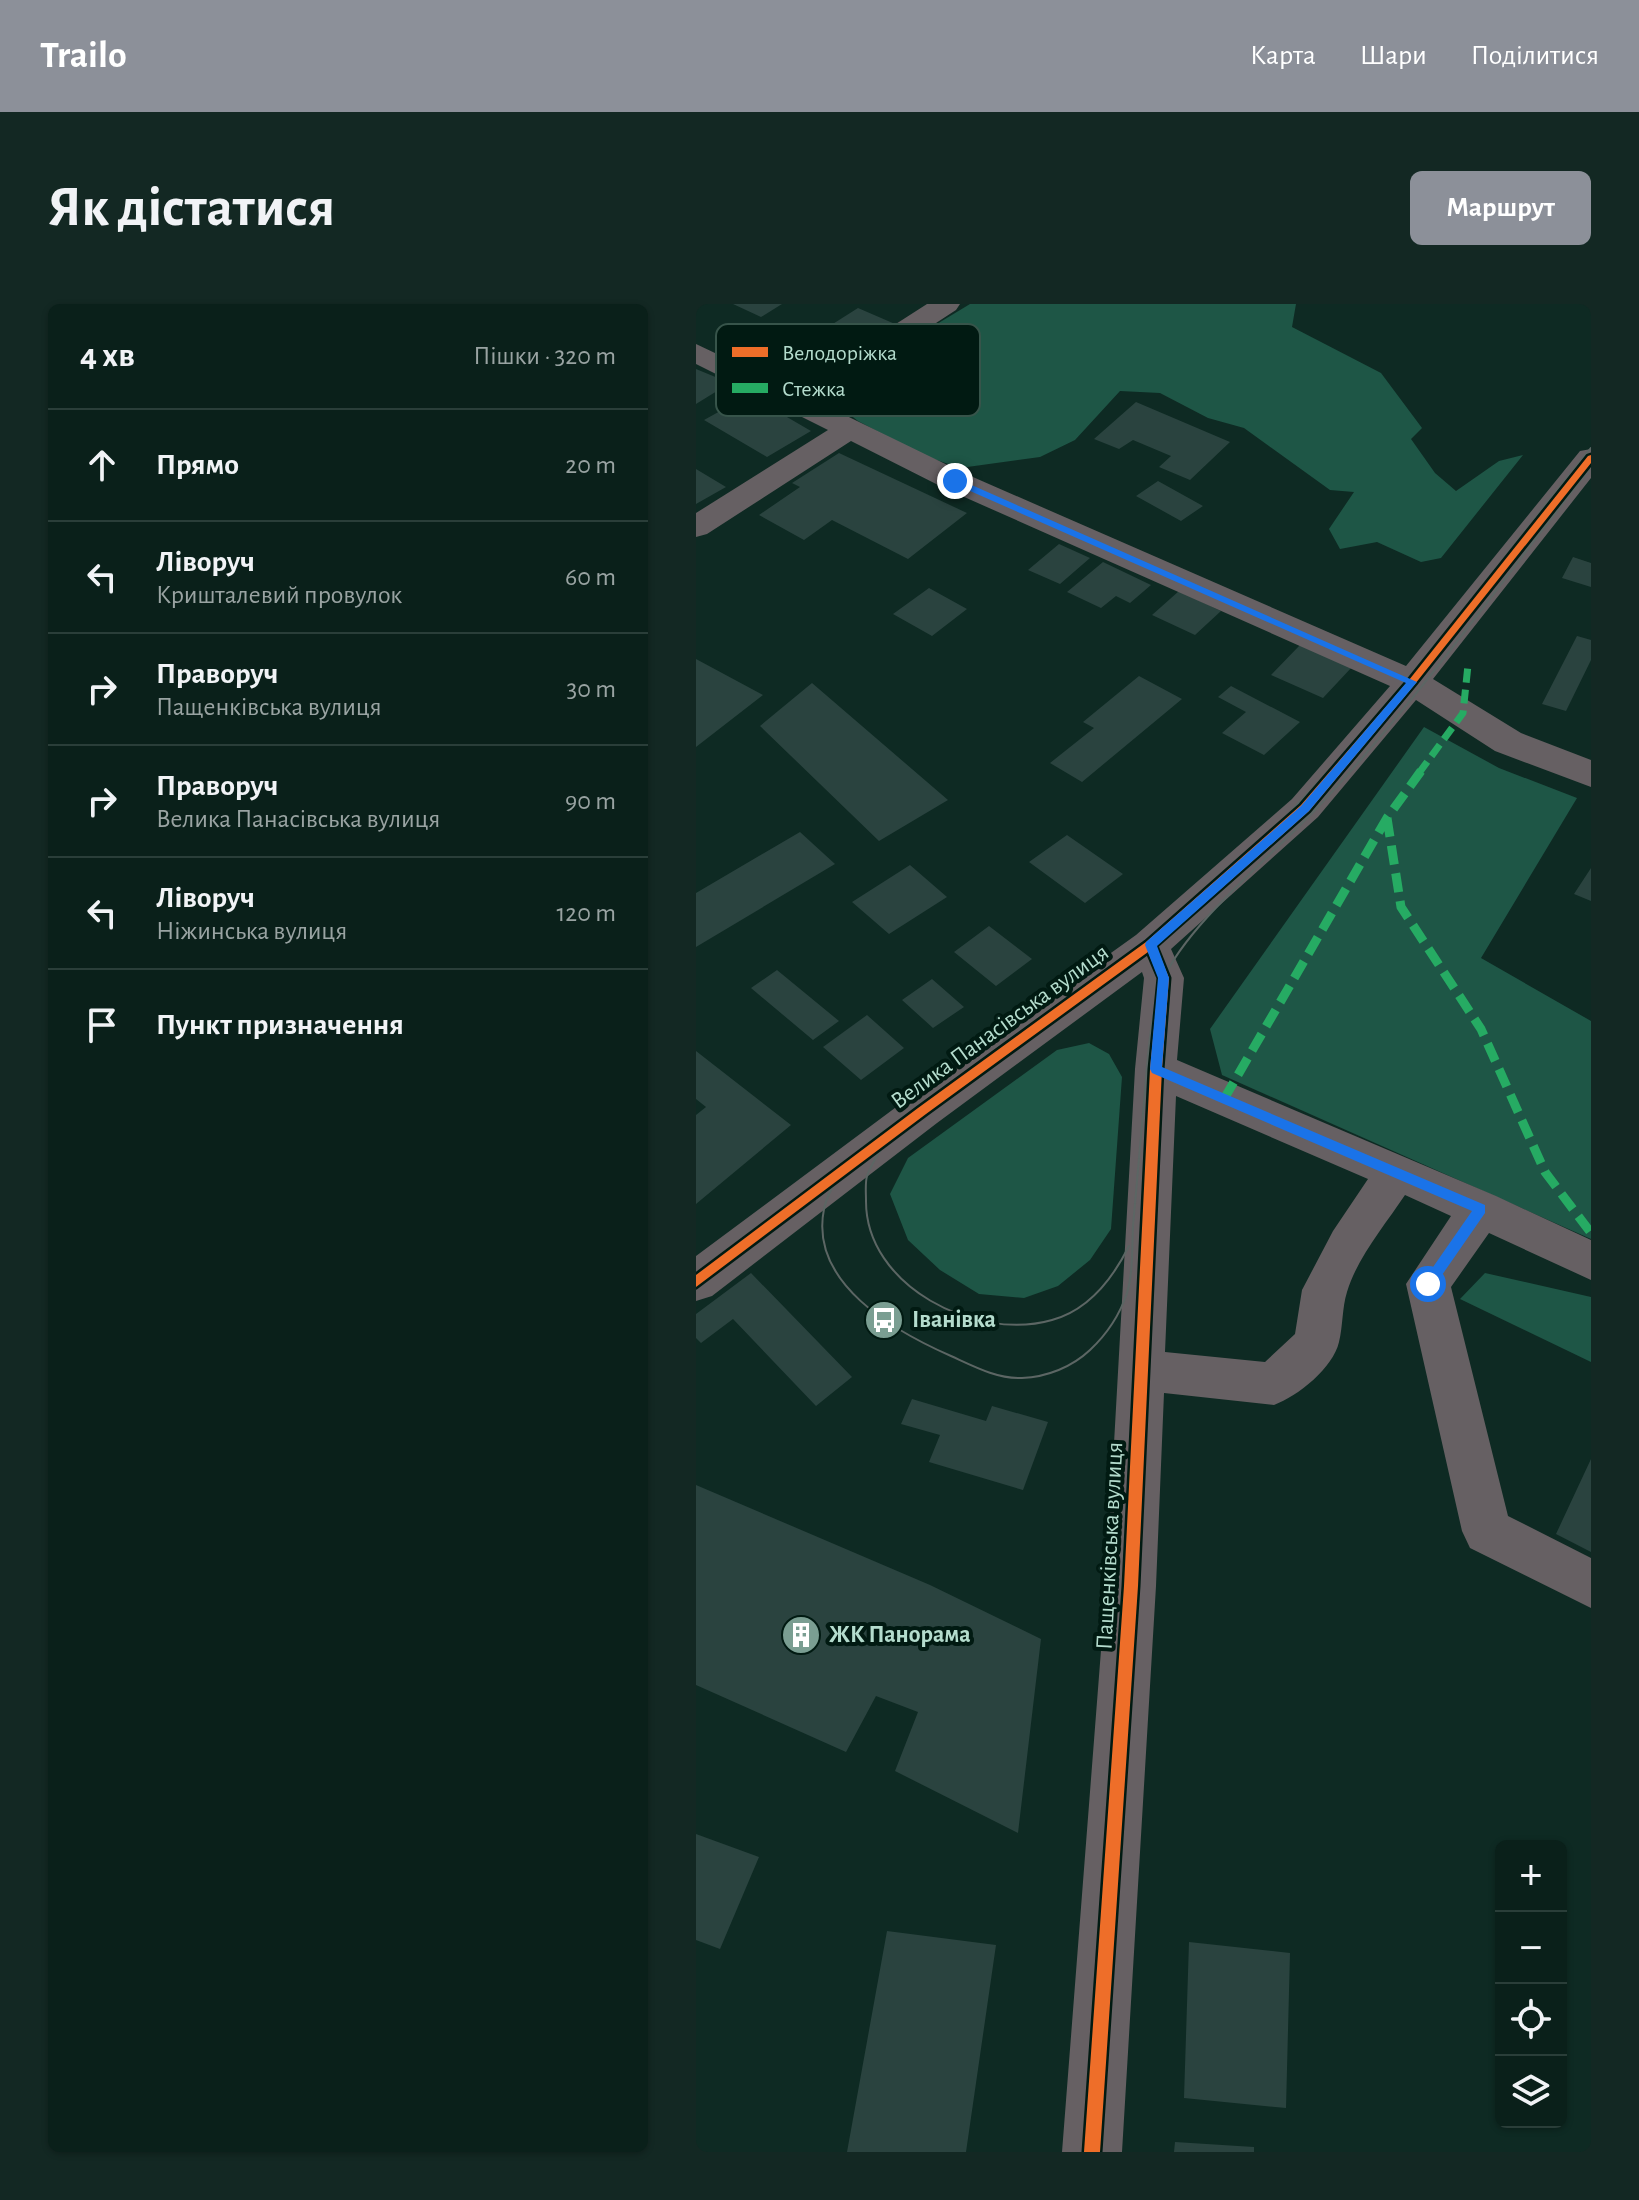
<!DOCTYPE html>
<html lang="uk">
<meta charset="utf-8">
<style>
body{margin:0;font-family:"Alegreya Sans",sans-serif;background:#132823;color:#f1f3f6}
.controls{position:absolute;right:24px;bottom:24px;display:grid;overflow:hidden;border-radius:12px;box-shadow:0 2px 6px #0004}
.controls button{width:72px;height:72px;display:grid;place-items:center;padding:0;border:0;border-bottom:2px solid #2a3e39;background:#0a201a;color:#f1f3f6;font:40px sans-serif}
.stop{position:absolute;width:24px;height:24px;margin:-18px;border:6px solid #1a73e8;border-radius:50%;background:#fff}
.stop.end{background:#1a73e8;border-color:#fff;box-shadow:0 2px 8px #0008}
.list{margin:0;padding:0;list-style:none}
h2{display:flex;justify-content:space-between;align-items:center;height:104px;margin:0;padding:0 32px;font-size:34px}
h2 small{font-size:26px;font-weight:400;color:#99a3a2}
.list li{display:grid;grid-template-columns:52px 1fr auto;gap:24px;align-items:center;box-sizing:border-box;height:112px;padding:0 32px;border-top:2px solid #2a3e39}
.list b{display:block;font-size:30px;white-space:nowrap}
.list p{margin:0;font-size:26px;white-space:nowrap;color:#99a3a2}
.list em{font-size:26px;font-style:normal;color:#99a3a2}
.icon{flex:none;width:44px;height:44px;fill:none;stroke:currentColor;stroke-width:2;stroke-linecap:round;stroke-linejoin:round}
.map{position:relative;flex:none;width:895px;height:1848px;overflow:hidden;border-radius:12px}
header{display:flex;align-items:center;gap:48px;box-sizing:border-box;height:112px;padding:0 40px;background:#8c9099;color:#fff}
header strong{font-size:38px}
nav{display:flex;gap:44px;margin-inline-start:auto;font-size:28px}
.intro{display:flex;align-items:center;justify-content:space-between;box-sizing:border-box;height:192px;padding:0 48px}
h1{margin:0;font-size:56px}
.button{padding:20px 36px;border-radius:12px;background:#8c9099;color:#fff;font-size:28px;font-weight:700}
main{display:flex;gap:48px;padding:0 48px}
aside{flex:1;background:#0a201a;border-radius:12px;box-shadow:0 2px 6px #0004}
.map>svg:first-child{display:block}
.green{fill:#1e5646}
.building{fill:#2a433f}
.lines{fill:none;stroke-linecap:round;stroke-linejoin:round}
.minor{fill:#666063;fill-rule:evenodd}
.tram{stroke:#5c6664;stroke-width:2}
.quiet-far1{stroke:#26ab63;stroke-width:7;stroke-dasharray:14 7;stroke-linecap:butt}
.quiet{stroke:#26ab63;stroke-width:9;stroke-dasharray:19 9;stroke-linecap:butt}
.cycleway-casing{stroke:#011a12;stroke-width:5}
.cycleway{fill:#ee6e29;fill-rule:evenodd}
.route{fill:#1a73e8}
.labels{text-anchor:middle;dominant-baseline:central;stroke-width:8;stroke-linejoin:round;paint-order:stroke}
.street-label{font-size:24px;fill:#b4dccd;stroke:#011a12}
.poi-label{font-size:24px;font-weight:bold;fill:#b4dccd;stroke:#011a12;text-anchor:start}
.key{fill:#011a12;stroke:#37544a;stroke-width:2}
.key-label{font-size:22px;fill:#b4dccd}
</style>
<header>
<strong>Trailo</strong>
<nav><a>Карта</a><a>Шари</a><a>Поділитися</a></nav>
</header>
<div class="intro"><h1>Як дістатися</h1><a class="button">Маршрут</a></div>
<main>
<aside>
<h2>4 хв<small>Пішки · 320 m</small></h2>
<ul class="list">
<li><svg class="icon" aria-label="ahead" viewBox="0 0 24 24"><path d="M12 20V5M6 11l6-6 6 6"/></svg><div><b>Прямо</b></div><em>20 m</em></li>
<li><svg class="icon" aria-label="left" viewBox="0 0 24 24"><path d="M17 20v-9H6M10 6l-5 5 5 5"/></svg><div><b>Ліворуч</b><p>Кришталевий провулок</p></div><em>60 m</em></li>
<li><svg class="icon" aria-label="right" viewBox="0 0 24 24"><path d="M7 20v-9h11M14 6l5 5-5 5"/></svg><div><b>Праворуч</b><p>Пащенківська вулиця</p></div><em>30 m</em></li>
<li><svg class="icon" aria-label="right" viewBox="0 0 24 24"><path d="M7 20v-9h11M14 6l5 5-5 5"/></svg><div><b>Праворуч</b><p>Велика Панасівська вулиця</p></div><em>90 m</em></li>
<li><svg class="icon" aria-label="left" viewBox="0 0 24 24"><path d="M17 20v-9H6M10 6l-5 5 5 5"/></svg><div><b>Ліворуч</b><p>Ніжинська вулиця</p></div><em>120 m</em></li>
<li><svg class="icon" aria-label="arrive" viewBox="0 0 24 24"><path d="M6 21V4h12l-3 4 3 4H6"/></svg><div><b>Пункт призначення</b></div></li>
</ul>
</aside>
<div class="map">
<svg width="895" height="1848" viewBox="0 0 895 1848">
<rect width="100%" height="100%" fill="#0e2a23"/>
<path class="green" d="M274 0H600L596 23 685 69 726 124 715 135 739 169 760 187 803 157 827 151 745 254 725 258 681 238 644 245 633 225 658 188 634 186 548 124 512 114 464 89 424 87 379 136 344 153 264 164 226 151 162 117 135 96 140 81Z
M728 423 803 464 881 494 785 654 895 717V935L526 771 514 725Z
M393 739 413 750 426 773 415 925 394 956 362 982 328 994 283 990 244 966 212 936 194 890 212 854 361 746Z
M789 969 895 993V1058L764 995Z"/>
<path class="building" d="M37 0H86L65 13Z
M162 4 199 20 168 39 132 23Z
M0 65 34 79 0 100Z
M53 91 115 127 71 153 8 116Z
M440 98 534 138 494 176 463 163 475 152 437 136 423 145 398 135Z
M143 149 271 209 212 255 136 216 108 236 63 211 104 183 96 179Z
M0 165 30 183 0 200Z
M462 177 507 202 485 217 440 192Z
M363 240 394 254 364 280 332 266Z
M877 253 895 259V283L866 274Z
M407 258 455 281 434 299 420 292 405 304 371 288Z
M233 284 271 305 236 332 197 310Z
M483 287 525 307 499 331 456 311Z
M881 332 895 336V356L870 407 846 400Z
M604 341 656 363 627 394 575 371Z
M0 355 67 391 0 443Z
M443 372 486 395 386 478 354 459 398 424 387 418Z
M116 379 252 496 183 537 64 422Z
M535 382 604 418 568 451 526 429 550 408 522 393Z
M104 528 139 560 0 643V589Z
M371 531 427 570 389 599 333 558Z
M214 561 251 593 193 630 156 598Z
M895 564V597L878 590Z
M293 622 336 655 300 682 258 648Z
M81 666 143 717 117 736 55 684Z
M236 675 268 703 237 724 206 696Z
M171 711 208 744 165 776 127 743Z
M0 747 95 821 0 900V811L10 803 0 795Z
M55 969 156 1073 120 1102 37 1015 5 1039 0 1034V1010Z
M216 1095 290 1117 296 1102 352 1118 327 1186 233 1158 244 1131 205 1120Z
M895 1155V1248L860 1230Z
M0 1181 234 1281 345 1335 322 1529 199 1467 222 1408 180 1392 150 1448 0 1381Z
M0 1530 63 1553 24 1645 0 1636Z
M191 1627 300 1641 270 1848H151Z
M493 1638 594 1649 590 1804 488 1794Z
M479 1838 558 1843V1848H478Z"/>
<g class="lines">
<path class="minor" d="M231 0H264L260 6 120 97 270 170 710 362 884 147 895 145V174L737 375 825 429 895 456V483L799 447 720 396 622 513 475 645 488 674 481 756 800 892 895 936V976L793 929 755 983 812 1212 895 1254V1304L774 1244 766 1227 710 980 755 912 709 891C689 921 661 954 651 988 646 1004 647 1022 643 1038 637 1064 602 1092 578 1101L468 1089 460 1282 426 1848H366L410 1282 439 765 448 674 446 668 241 819 16 992 0 997V952L211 795 440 631 596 495 694 382 248 184 155 137 11 230 0 233V209L132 126 0 60V40L97 86ZM480 792 672 875 637 927 606 986 599 1030 569 1058 469 1048Z"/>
<path class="tram" d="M895 144C780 287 671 438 538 564 428 668 297 750 174 837 156 857 134 877 128 905 113 979 198 1027 255 1052 277 1062 301 1075 326 1074 351 1073 376 1063 394 1046 410 1031 424 1010 431 989 437 969 436 944 437 922 441 877 445 832 449 787 452 751 454 711 467 676 490 621 579 549 622 503 719 400 807 275 895 163
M195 829C188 842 176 857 171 872 169 879 170 889 170 896 169 982 280 1038 356 1016 393 1006 417 974 433 942"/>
<path class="quiet-far1" d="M723 469 767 409 772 361"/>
<path class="quiet" d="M691 514 705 603 785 725 849 868 895 929
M528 795 691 514 725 467"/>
<g class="cycleway-casing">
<path id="cycleway" d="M895 151V159L719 380 613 507 460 642 473 674 466 765 442 1282 404 1848H388L428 1282 454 765 463 674 452 648 230 810 0 983V971L222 804 450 638 605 501 713 376 892 152Z"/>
</g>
<use href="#cycleway" class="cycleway"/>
</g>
<path class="route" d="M256 175H262L721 378 613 507 461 642 473 674 466 763 789 901V909L737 984H728V976L776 907 456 769 454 765 462 674 449 641 450 638 605 502 710 379 256 179Z"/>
<defs>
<g id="bus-disc" transform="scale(2)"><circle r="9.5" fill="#7a9e92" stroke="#011a12"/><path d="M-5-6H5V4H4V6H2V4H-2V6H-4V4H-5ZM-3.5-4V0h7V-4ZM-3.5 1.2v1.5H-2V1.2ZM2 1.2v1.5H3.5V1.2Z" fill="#fff"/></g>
<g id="building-disc" transform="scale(2)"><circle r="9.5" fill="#7a9e92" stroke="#011a12"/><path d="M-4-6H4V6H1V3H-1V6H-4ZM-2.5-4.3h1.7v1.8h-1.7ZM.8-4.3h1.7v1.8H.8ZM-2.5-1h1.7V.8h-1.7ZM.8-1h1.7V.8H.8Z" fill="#fff"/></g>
</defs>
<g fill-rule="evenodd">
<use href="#bus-disc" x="188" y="1016"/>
<use href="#building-disc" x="105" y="1331"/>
</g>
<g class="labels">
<g class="street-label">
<text transform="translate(304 723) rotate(-36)">Велика Панасівська вулиця</text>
<text transform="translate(414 1242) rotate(-87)">Пащенківська вулиця</text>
</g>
<g class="poi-label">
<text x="216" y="1016">Іванівка</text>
<text x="133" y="1331">ЖК Панорама</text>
</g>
</g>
<rect x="20" y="20" width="264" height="92" rx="12" class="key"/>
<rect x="36" y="43" width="36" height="10" fill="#ee6e29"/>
<rect x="36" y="79" width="36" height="10" fill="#26ab63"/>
<g class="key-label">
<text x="86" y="56">Велодоріжка</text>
<text x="86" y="92">Стежка</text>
</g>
</svg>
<div class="controls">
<button>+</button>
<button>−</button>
<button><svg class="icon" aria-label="locate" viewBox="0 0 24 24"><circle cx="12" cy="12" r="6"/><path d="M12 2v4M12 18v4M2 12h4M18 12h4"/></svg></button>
<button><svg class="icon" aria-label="layers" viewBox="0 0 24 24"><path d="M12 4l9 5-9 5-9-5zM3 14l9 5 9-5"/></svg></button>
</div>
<div class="stop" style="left:732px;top:980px"></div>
<div class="stop end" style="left:259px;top:177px"></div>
</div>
</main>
